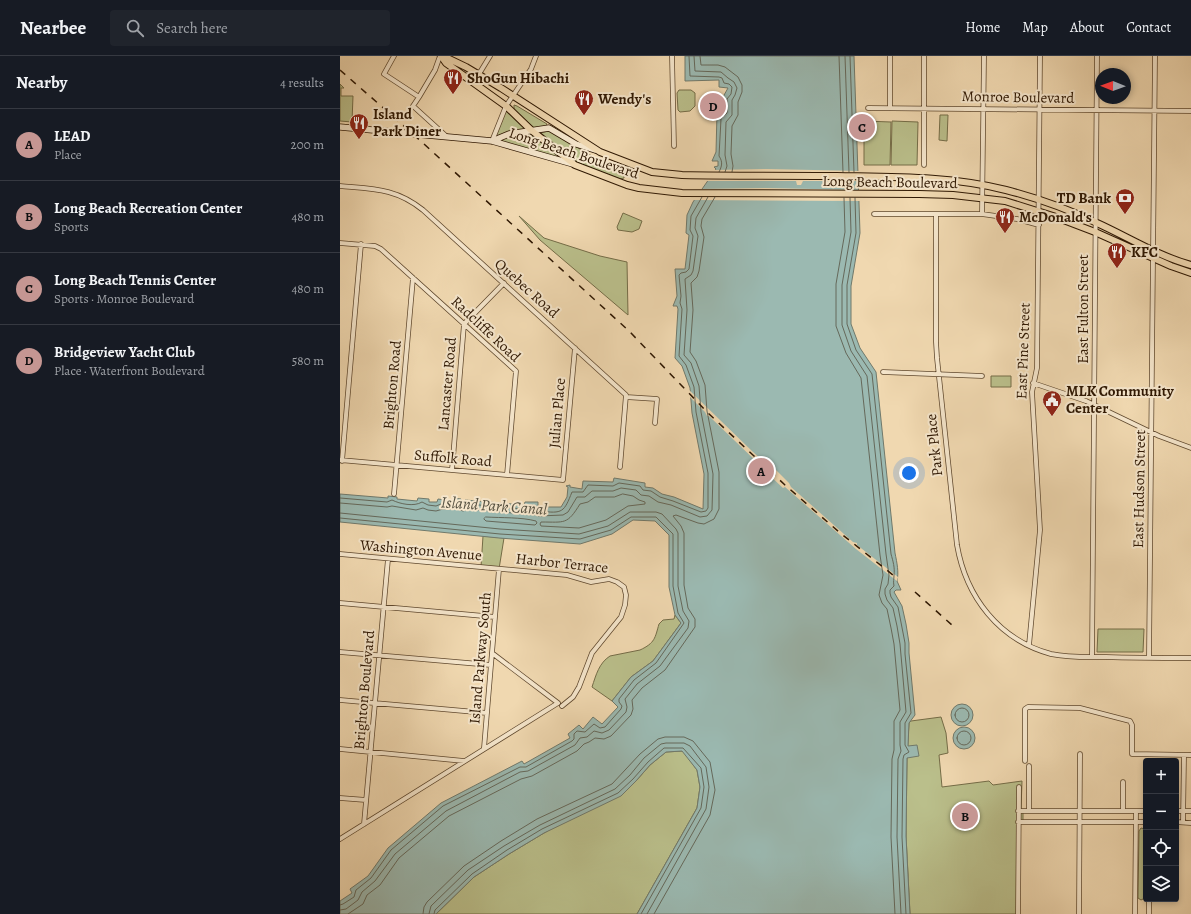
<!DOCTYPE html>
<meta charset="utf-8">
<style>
body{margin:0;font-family:Alegreya,serif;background:#20242c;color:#f1f3f6}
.controls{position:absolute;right:12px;bottom:12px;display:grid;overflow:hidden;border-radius:4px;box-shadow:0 2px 6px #0003}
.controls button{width:36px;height:36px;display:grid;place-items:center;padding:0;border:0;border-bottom:1px solid #363941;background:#171b24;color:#f1f3f6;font:20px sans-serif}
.compass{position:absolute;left:755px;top:12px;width:36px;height:36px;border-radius:50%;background:#171b24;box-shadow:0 2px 6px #0003;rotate:271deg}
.you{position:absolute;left:569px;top:417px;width:14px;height:14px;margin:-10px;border:3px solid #fff;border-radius:50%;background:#1a73e8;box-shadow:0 0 0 6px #1a73e833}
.badge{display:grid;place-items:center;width:26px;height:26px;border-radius:50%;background:#c59692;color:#111;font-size:13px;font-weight:700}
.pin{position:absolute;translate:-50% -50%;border:2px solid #fff;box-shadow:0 1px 4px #0006}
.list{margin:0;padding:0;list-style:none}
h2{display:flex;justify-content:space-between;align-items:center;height:52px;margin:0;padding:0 16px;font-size:17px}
h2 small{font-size:13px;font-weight:400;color:#9ea1a6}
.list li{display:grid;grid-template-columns:26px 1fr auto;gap:12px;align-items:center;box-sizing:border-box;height:72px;padding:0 16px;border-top:1px solid #363941}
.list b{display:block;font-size:15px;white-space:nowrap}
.list p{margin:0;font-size:13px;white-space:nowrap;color:#9ea1a6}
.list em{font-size:13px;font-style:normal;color:#9ea1a6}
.icon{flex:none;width:22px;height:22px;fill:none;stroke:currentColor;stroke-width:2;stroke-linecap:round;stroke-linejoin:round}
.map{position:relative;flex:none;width:851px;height:858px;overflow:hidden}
header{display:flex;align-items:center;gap:24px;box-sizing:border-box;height:56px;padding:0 20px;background:#171b24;border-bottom:1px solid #363941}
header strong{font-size:19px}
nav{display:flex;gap:22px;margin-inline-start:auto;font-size:14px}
.search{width:280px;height:36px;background:#20242c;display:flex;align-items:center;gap:10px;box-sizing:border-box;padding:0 14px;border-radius:4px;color:#9ea1a6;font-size:15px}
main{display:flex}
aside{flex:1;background:#171b24}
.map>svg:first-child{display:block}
.green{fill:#babf8b;stroke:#746c47}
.water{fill:#9bb9b1;stroke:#70796b}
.pier{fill:#f0d8b0}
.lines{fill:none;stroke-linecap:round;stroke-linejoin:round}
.shore{stroke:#65685a;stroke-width:1}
.street-casing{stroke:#5f482e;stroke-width:5.5}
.secondary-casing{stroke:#2f1803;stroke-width:7}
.primary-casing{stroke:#2f1803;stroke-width:8}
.street{stroke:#f5e6cc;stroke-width:4}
.secondary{stroke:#f5e6cc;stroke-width:5.5}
.primary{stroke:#f0d8b0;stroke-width:6}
.rail{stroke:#2f1803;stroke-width:1.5;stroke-dasharray:7 7;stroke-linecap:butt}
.labels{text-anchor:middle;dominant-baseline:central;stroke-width:4;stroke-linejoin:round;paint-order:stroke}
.poi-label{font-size:15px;font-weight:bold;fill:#2f1803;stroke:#f5e6cc;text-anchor:start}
.street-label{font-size:15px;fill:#2f1803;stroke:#f5e6cc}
.water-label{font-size:16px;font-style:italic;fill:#555040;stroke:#f5e6cc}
</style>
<header>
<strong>Nearbee</strong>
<div class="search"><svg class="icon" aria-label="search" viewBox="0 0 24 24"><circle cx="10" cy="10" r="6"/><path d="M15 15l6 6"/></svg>Search here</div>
<nav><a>Home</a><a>Map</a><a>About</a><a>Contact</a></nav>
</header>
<main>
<aside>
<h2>Nearby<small>4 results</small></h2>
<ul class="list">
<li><span class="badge">A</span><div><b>LEAD</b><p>Place</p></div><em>200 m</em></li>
<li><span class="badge">B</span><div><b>Long Beach Recreation Center</b><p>Sports</p></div><em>480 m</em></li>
<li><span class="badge">C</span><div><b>Long Beach Tennis Center</b><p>Sports · Monroe Boulevard</p></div><em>480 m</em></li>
<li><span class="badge">D</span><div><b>Bridgeview Yacht Club</b><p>Place · Waterfront Boulevard</p></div><em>580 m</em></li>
</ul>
</aside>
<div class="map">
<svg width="851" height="858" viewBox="0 0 851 858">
<rect width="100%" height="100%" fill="#f0d8b0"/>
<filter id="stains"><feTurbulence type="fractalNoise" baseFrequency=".005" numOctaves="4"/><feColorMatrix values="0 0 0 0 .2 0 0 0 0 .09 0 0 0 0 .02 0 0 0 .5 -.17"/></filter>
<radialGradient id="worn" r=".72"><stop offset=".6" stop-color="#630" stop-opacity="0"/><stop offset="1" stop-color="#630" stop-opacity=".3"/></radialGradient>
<path class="green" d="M0 28 4 32H1V40H13L12 66 0 65Z
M339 34H351L355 37V50L350 55 340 56 338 54 337 37Z
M174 49 177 50 207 68 205 71 194 72 174 54Z
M167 52 188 74 155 82Z
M600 59H608L607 85 599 84Z
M524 65 551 66 550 109H524Z
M552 65 578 66 577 109H551Z
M209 75 218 79 243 95 284 117V122L280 123C263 116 244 111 228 101 218 94 209 86 200 77Z
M190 77 229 106 156 84 162 81Z
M283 157 302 165 299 173 292 176 278 174 277 171Z
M179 160 204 182 260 200 287 206 288 259 200 184Z
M651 320H671V331H651Z
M143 480 164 482 159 513 141 511Z
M335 559 341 567 313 605 291 621 272 645 252 631C256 619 259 607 270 600L300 594C315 587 315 582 319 568L323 564 334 563Z
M758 573H804L803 596H757Z
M601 661 606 677 608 697 599 699 602 731 649 725 653 729 682 725 681 754 683 755V766H679L678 858H570L566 780 567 702 569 667 571 665Z
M343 695 357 714 360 731 357 752 297 858H96L134 821 169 798 204 777 296 725 310 709 326 696Z
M801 772 805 773 806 775 805 842 801 844 798 842 799 775Z"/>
<path class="water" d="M345 0H514L520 177 511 230V268L520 292 536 316 555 497C557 507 559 516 557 525L561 534H556L554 536 562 550 566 568 569 587V597L575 659 569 667 568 690 577 689 579 700 567 702 566 780 570 858H297L357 752 360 731 357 714 342 695 326 696 310 709 296 725 281 740 204 777 169 798 134 821 96 858H0V845L12 837 10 833 28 820 48 792 101 747 182 705 184 708 230 682 228 678 239 669 243 673 253 661 262 668 278 651 272 645 291 621 313 605 341 567 335 559 329 531V479L315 465 293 464 272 478 240 488 159 482 0 466V438L48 442V440L57 441V443L77 445 78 442 89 443V446H97L98 443 113 445V442L121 443V445L124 446 125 444 184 449 185 446H198V451H221L227 441 228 431 226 430 230 429V431L242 433 243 425 273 426 274 422 305 427V431L313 432 322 438 334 441 363 453 364 418 352 357 350 332 342 310 335 302 338 253 337 250H333L337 240 335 213H345L349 179 346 177 347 159 353 146 376 113 374 111 378 110V105H372L376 96 377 57H384L383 41 388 32 379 31V24L345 25Z
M611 659a11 11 0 1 1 22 0a11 11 0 1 1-22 0Z
M613 682a11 11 0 1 1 22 0a11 11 0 1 1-22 0Z"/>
<path class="pier" d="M427 113 520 115V125H463L461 129H457L456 125H365L373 114Z
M426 132 521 134V145L352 144 360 133Z
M348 333 413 396 423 405 425 404 433 411 449 427 451 431 513 486 517 487V489L558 521 557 525 516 493 445 431 443 432 427 417 423 421 416 414 420 409 369 360H367L365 356 349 340Z"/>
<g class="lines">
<path class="shore" d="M349 0 350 20 379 21 382 22 384 27 389 28 392 31 391 38 387 43V57L381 63 379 100C383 106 382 110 379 116
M354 0 355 15 381 16 388 22 394 26 397 32 395 39 392 44V59L386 66 385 99 387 110 385 116
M360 0 361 9H378L385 11 398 21 402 29V36L398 46V59L392 70 391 98 393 110 392 116
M499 0 503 116
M505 0 509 116
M510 0 514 116
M504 142 505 176 496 228V270L506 297 521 322 540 499 543 519 539 539 542 547 547 553 551 572 554 588 560 654 554 665V694L552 703 551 781 555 858
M510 142 511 176 502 229V269L511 295 527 320 546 498 549 519 548 528 545 533V538L547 544 553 552 557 570 560 588 566 656 560 666V689L561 695 558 703 557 781 561 858
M515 142 516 177 507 229V268L516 294 532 318 551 498C553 505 555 512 554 519 554 524 553 525 554 530L550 534V537L551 541 558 551 565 587V598L571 657 565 667V689L569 696 564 699 563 703 562 781 566 858
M283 438 293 440 299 444 305 446V448L288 450 266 464 239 472 201 470 200 468 201 466C225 466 227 469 240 448L248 446 255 441H274Z
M0 442 47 446 52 444C60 448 74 451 82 446L88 449 96 450 101 448 112 449 117 447 122 450 128 448 183 453C185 452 187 451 189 450 194 449 195 454 200 455 223 458 224 456 232 436H243L248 429 273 430 279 427 300 430 303 434 311 435 320 441 333 445 361 456 366 455 368 452V417L356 356 354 331 346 309 339 300 342 253 340 247 341 240 339 219 341 217 346 216 349 213 353 180 350 174 351 160 362 141
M0 447 47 451 52 450 76 454 83 452 88 454 96 455 103 453H117L123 455 129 453 184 458 190 456 199 460 223 459 228 456 237 441H245L252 435H273L281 432 296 434 301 439 309 440 318 446 331 449 360 461 367 460 372 454 373 418 361 356 359 330 351 307 344 299 347 254 345 223 351 219 353 215 358 180 355 172 356 162 368 141
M0 457 160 473 239 478 268 470 290 456H316L322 458 336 473 338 477V530L343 555 349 565 348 572 320 610 297 628 285 643 287 651 286 656 269 674 262 677 254 675 247 681 240 682 235 689 188 715 180 716 106 755 55 798 35 825 22 836 18 844 6 853 0 854
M146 461C162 462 181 461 196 465L197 467 195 469 146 465 144 463Z
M0 462 160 478 240 483 271 474 291 461H316L333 478V530L338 557 344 567 316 607 294 624 279 643V646L282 650 281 653 265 671 260 672 254 668 245 676 237 675 234 678V683L232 685 186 711H180L103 750 51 794 31 822 16 834 14 841 3 848 0 849
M615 659a7 7 0 1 1 14 0a7 7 0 1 1-14 0Z
M617 682a7 7 0 1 1 14 0a7 7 0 1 1-14 0Z
M8 858 23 848 27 839 40 829 59 802 109 760 181 723 192 720 237 695 244 688 249 686 255 682 264 683 271 680 291 659 293 653 292 644 302 632 325 614 355 571V563L348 552 344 529V477L341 470 333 460 336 459 358 467 364 468 374 463 379 453V416L367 355 365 329 356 305 350 296 353 254 351 227 357 221 359 215 364 181 361 170 362 163 375 141
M83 858 84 851 87 846 124 810 161 785 197 763 272 728 300 698 318 683 325 681H344L353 685 370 706 375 734 370 759 314 858
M89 858 91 850 128 814 164 790 200 769 275 733 290 719 304 702 321 688 326 687H344L350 690 366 711 369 731 366 753 307 858
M94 858 95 854 132 818 167 794 202 773 278 737 293 723 308 706 324 692H343L361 712 364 731 361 752 301 858"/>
<g class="street-casing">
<path id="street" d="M54 0 44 18 79 41 73 50 106 80
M332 0 334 90
M139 18 150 0
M79 41 95 14 100 0
M528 52 851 55
M550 52V0
M152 85 166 50 191 13 196 0
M584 109V0
M0 130C33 133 56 132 83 154L286 339 280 411
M534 158H642L677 163 699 169
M596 158V286L597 302 617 489C626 541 659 584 711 598 729 602 748 601 766 601 794 602 823 602 851 602
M642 158 644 0
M0 187 35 190 41 193 176 315 167 419
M543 316 642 320
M693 327 746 345 819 380 851 392
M286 341 317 343 315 367
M0 404 223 424 235 292
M2 405 21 188
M112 414 124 268 164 227
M54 438 73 222
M0 498 227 519 251 526 269 523 277 526 284 531 286 539 285 549 281 561 252 597 239 631 233 641 222 650
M0 547 155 561
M689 589 700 474 692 336 697 312 700 0
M0 596 151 609
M752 601 757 0
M809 602 815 0
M0 644 147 657
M144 692 159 513
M0 693 124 705
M685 705V653L688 651 740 652 790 665 792 669V698L851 699
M0 742 26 744
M678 755H806
M689 755V710
M783 755V726
M836 755H851
M678 766H806
M836 766 851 767
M843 766 844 699
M24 768 48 503
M0 783 218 647 152 597
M678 858 679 731
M739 858 740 698
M795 858 796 755
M809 858V843"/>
</g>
<g class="secondary-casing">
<path id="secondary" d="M0 71 152 85 233 108
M152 85 169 78 209 72 236 88 255 94"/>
</g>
<g class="primary-casing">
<path id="primary" d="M101 0 106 7 166 50 191 74 235 109 287 129 299 132 342 137 579 138 613 139 665 145 713 160 755 176 831 210 851 217
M103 0 126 11 161 32 260 96 312 116 342 119C394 120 446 120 497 120 554 121 611 120 666 134 697 142 728 153 757 167 788 181 818 200 851 209"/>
</g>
<use href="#street" class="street"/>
<use href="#secondary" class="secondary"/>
<use href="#primary" class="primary"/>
<path class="rail" d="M0 14 73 78 289 275 368 357 445 429 499 476 558 523
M575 536 613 570"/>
</g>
<defs>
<g id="restaurant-pin" transform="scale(1)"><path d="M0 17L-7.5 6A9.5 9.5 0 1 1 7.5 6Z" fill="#8f2418" stroke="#f5e6cc"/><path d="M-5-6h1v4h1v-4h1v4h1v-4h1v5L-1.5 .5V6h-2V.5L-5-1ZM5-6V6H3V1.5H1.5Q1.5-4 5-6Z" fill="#fff"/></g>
<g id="bank-pin" transform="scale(1)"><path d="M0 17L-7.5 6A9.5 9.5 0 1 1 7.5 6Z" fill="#8f2418" stroke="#f5e6cc"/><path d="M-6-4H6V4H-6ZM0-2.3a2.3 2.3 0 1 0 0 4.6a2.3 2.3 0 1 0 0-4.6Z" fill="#fff"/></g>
<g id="civic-pin" transform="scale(1)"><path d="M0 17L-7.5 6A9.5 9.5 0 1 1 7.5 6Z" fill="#8f2418" stroke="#f5e6cc"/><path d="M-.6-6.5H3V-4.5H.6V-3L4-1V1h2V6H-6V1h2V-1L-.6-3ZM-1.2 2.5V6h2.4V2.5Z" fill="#fff"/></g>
</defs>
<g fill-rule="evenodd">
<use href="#restaurant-pin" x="113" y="22"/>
<use href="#restaurant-pin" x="244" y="43"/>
<use href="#restaurant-pin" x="19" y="67"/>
<use href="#bank-pin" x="785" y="142"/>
<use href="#restaurant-pin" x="665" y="161"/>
<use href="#restaurant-pin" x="777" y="196"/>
<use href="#civic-pin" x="712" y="344"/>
</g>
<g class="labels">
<g class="poi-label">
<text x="127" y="22">ShoGun Hibachi</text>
<text x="258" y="43">Wendy's</text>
<text x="33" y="58">Island<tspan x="33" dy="17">Park Diner</tspan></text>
<text x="771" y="142" text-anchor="end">TD Bank</text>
<text x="679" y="161">McDonald's</text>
<text x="791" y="196">KFC</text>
<text x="726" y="335">MLK Community<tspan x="726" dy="17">Center</tspan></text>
</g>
<g class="street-label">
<text transform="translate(678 41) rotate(1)">Monroe Boulevard</text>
<text transform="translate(234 97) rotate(18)">Long Beach Boulevard</text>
<text transform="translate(550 126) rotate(1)">Long Beach Boulevard</text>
<text transform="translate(187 232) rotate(42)">Quebec Road</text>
<text transform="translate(743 253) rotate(-90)">East Fulton Street</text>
<text transform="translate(146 273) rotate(43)">Radcliffe Road</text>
<text transform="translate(683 295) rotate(-88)">East Pine Street</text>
<text transform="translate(107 328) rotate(-85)">Lancaster Road</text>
<text transform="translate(52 329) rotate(-85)">Brighton Road</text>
<text transform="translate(217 357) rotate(-85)">Julian Place</text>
<text transform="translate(594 389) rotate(-96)">Park Place</text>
<text transform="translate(113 402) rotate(5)">Suffolk Road</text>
<text transform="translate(799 433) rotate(-89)">East Hudson Street</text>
<text transform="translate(81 494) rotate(5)">Washington Avenue</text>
<text transform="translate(222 507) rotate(6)">Harbor Terrace</text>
<text transform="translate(140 602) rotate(-85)">Island Parkway South</text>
<text transform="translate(24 634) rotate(-85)">Brighton Boulevard</text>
</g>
<g class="water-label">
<text transform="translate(154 450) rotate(4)">Island Park Canal</text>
</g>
</g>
<rect width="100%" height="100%" filter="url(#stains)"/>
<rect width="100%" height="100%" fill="url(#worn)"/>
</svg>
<div class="controls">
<button>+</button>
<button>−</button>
<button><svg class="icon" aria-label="locate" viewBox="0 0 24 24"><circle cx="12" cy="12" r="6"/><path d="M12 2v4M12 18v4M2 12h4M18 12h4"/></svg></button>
<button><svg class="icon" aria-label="layers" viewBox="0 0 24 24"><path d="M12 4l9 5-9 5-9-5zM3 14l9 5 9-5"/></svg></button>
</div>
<svg class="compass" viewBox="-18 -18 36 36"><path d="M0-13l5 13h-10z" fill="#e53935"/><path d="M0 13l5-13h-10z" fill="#9ea1a6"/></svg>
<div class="you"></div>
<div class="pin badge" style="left:421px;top:415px">A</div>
<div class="pin badge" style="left:625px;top:760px">B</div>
<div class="pin badge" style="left:522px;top:71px">C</div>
<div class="pin badge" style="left:373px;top:50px">D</div>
</div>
</main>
